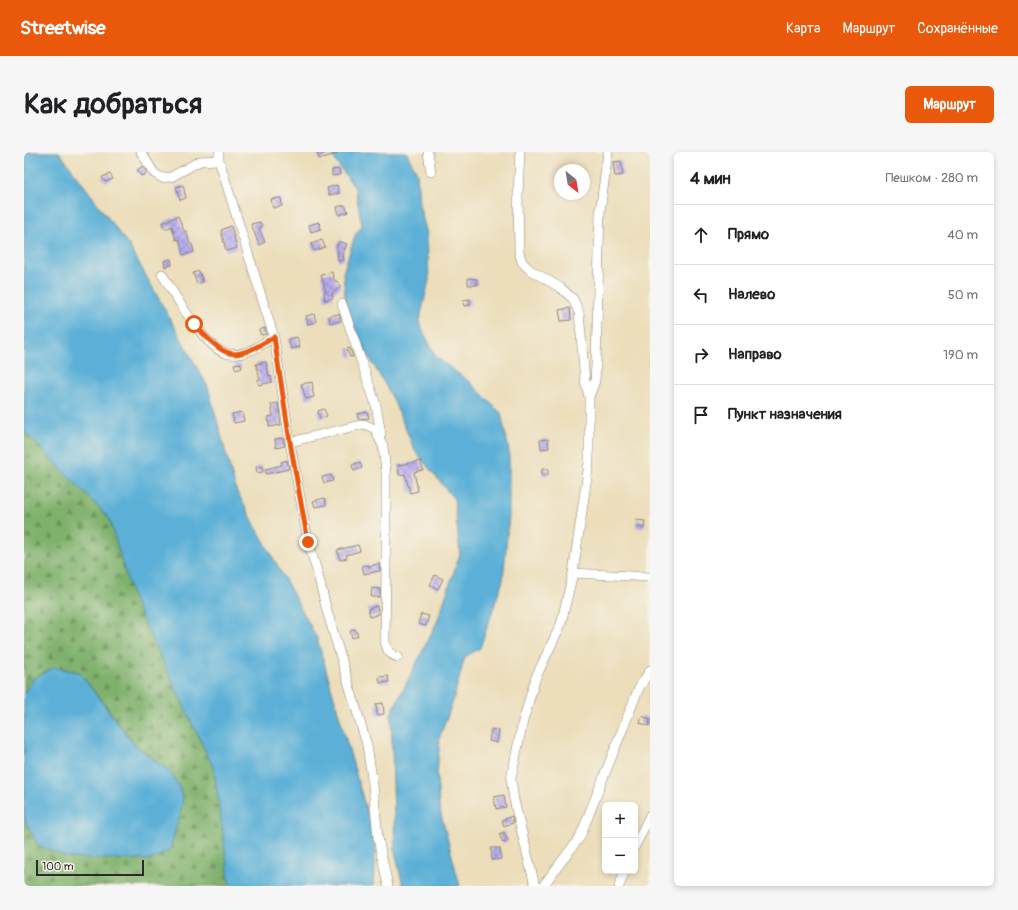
<!DOCTYPE html>
<html lang="ru">
<meta charset="utf-8">
<style>
body{margin:0;font-family:Pangolin,sans-serif;background:#f6f6f6;color:#202124}
.controls{position:absolute;right:12px;bottom:12px;display:grid;overflow:hidden;border-radius:6px;box-shadow:0 2px 6px #0003}
.controls button{width:36px;height:36px;display:grid;place-items:center;padding:0;border:0;border-bottom:1px solid #e0e0e0;background:#fff;color:#202124;font:20px sans-serif}
.compass{position:absolute;left:530px;top:12px;width:36px;height:36px;border-radius:50%;background:#fff;box-shadow:0 2px 6px #0003;rotate:150deg}
.scale{position:absolute;left:12px;bottom:10px;width:108px;box-sizing:border-box;padding-left:4px;border:2px solid #2b2b2b;border-top:0;font-size:11px;line-height:14px;white-space:nowrap;color:#2b2b2b;-webkit-text-stroke:3px #f7f3e8;paint-order:stroke}
.stop{position:absolute;width:12px;height:12px;margin:-9px;border:3px solid #ea580c;border-radius:50%;background:#fff}
.stop.end{background:#ea580c;border-color:#fff;box-shadow:0 1px 4px #0008}
.list{margin:0;padding:0;list-style:none}
h2{display:flex;justify-content:space-between;align-items:center;height:52px;margin:0;padding:0 16px;font-size:17px}
h2 small{font-size:13px;font-weight:400;color:#757577}
.list li{display:grid;grid-template-columns:26px 1fr auto;gap:12px;align-items:center;box-sizing:border-box;height:60px;padding:0 16px;border-top:1px solid #e0e0e0}
.list b{display:block;font-size:15px;white-space:nowrap}
.list em{font-size:13px;font-style:normal;color:#757577}
.icon{flex:none;width:22px;height:22px;fill:none;stroke:currentColor;stroke-width:2;stroke-linecap:round;stroke-linejoin:round}
.map{position:relative;flex:none;width:626px;height:734px;overflow:hidden;border-radius:6px}
header{display:flex;align-items:center;gap:24px;box-sizing:border-box;height:56px;padding:0 20px;background:#ea580c;color:#fff}
header strong{font-size:19px}
nav{display:flex;gap:22px;margin-inline-start:auto;font-size:14px}
.intro{display:flex;align-items:center;justify-content:space-between;box-sizing:border-box;height:96px;padding:0 24px}
h1{margin:0;font-size:28px}
.button{padding:10px 18px;border-radius:6px;background:#ea580c;color:#fff;font-size:14px;font-weight:700}
main{display:flex;gap:24px;padding:0 24px}
aside{flex:1;background:#fff;border-radius:6px;box-shadow:0 2px 6px #0003}
.map>svg:first-child{display:block}
.forest{fill:url(#forest-firs);stroke:#556e4c}
.water{fill:#5bb0d7;stroke:#436e81}
.building{fill:url(#building-cross-hatch)}
.lines{fill:none;stroke-linecap:round;stroke-linejoin:round}
.street-casing{stroke:#8c8473;stroke-width:10}
.street{stroke:#fff;stroke-width:9}
.route{stroke:#ea580c;stroke-width:5}
</style>
<header>
<strong>Streetwise</strong>
<nav><a>Карта</a><a>Маршрут</a><a>Сохранённые</a></nav>
</header>
<div class="intro"><h1>Как добраться</h1><a class="button">Маршрут</a></div>
<main>
<div class="map">
<svg width="626" height="734" viewBox="0 0 626 734">
<defs>
<pattern id="forest-firs" width="22" height="20" patternUnits="userSpaceOnUse"><rect width="22" height="20" fill="#7fb16c"/><path d="M5 1l3.5 6h-7zM16 11l3.5 6h-7z" fill="#689059"/></pattern>
<pattern id="building-cross-hatch" width="8" height="8" patternUnits="userSpaceOnUse"><rect width="8" height="8" fill="#b8adf1"/><path d="M0 0l8 8M0 8l8-8" fill="none" stroke="#968dc3"/></pattern>
</defs>
<rect width="100%" height="100%" fill="#f7f3e8"/>
<filter id="ink" filterUnits="userSpaceOnUse"><feTurbulence type="fractalNoise" baseFrequency=".025" numOctaves="2"/><feDisplacementMap in="SourceGraphic" scale="8" xChannelSelector="R" yChannelSelector="G"/><feConvolveMatrix kernelMatrix="1 2 1 2 8 2 1 2 1" color-interpolation-filters="sRGB"/></filter>
<filter id="wash" filterUnits="userSpaceOnUse"><feTurbulence type="fractalNoise" baseFrequency=".012" numOctaves="4" result="noise"/><feDisplacementMap in="SourceGraphic" scale="16" xChannelSelector="R" yChannelSelector="G"/><feGaussianBlur stdDeviation="0.9" result="paint"/><feColorMatrix in="noise" values="0 0 0 0 0 0 0 0 0 0 0 0 0 0 0 0 0 1.4 0 .05"/><feComposite in="paint" operator="in"/></filter>
<g filter="url(#wash)">
<rect width="100%" height="100%" fill="#ecdebb"/>
<path class="forest" d="M0 279 86 331 190 618 201 691 206 734H0V660L2 671 147 621 111 592 55 520 9 527 0 542Z"/>
<path class="water" d="M0 0H35L106 95 184 235 212 338 293 486 352 692 350 734H206L190 617 109 447 85 366 0 279Z
M308 0H382L393 21 395 52 403 82 405 128 395 171 412 205 447 231 477 261 485 299V364L479 428 456 496 441 505 428 552 416 584 413 623 415 655 436 734H379L371 700 367 562 413 470 436 402 430 347 391 299 368 245 341 198 322 155 319 121 331 83 338 74 331 36 312 10Z
M30 515 55 520 110 592 147 621 156 636 159 651 146 698 127 708 44 706 14 693 2 671 0 660V542L9 527Z"/>
<g id="blocks">
<path class="building" d="M293 0H313V2L295 7Z
M597 9 599 23 591 24 589 10Z
M119 14 123 21 117 24 113 18Z
M315 17 316 23 308 24V18Z
M86 22 89 27 81 30 78 25Z
M159 33 162 46 156 48 152 35Z
M313 33 315 41 305 43 303 36Z
M257 46 258 54 249 56 247 47Z
M321 53 324 60 315 63 313 55Z
M154 64 160 79H162L166 92H168L170 100 159 103 155 87 152 88 148 74 141 77 138 71Z
M236 70 238 75 235 76 241 90 235 93 227 72Z
M295 70 297 77 287 80 285 73Z
M207 74 213 96 202 99 197 78Z
M298 88 301 95 290 99 287 92Z
M315 89 323 92 319 101 320 108 314 109 313 93Z
M147 107 148 113 141 115 140 109Z
M175 119 179 130 173 132 169 121Z
M308 120 311 130 313 129 317 135 308 141 309 146 301 148 300 140 302 139 297 123Z
M444 126 453 127V133H444Z
M446 147V153L440 154 439 148Z
M546 156 547 168 537 169 535 158Z
M290 162 292 170 284 172 282 164Z
M315 162 317 169 306 171 305 164Z
M241 176 243 182 237 183 235 178Z
M273 185 276 195 267 197 264 187Z
M326 196 329 205H326L323 197Z
M242 210 245 225 247 224 248 230 235 233 233 228 236 227 232 212Z
M216 211 218 216 212 218 210 212Z
M288 230 289 237H288L290 245 282 247 277 232Z
M254 251 257 273 245 275 244 265 249 264 247 252Z
M300 257 303 264 296 267 294 259Z
M218 260 220 269 210 271 208 262Z
M343 260 345 266 334 267 333 262Z
M259 286 261 294 252 296 251 287Z
M524 287 525 296 517 297 516 288Z
M263 308 265 317 242 322 241 317 258 313 257 310Z
M397 309 399 318 390 320 394 339 386 341 381 322 375 323 374 313Z
M336 310 338 316 330 319 328 313Z
M238 314 239 320 233 321 232 315Z
M518 317H524V323H518Z
M307 323 309 329 300 331 298 325Z
M301 346 302 353 291 355 289 349Z
M613 368 621 369 620 376 612 375Z
M334 393 336 399 322 403 323 406 316 408 313 398Z
M355 411 356 419 340 422 338 414 345 413V415Z
M411 423 419 427 414 437 406 433Z
M348 436 356 437V445H347Z
M353 454 355 462 346 465 344 457Z
M397 462 405 464 402 474 394 472Z
M331 477 334 484 328 486 326 479Z
M364 524 365 530 356 531 355 525Z
M359 551 360 562 353 563 352 552Z
M618 564 626 567 625 574 616 571Z
M467 577 475 578 473 591 465 589Z
M480 643 482 655 472 657 470 645Z
M488 664 489 671 480 674 478 668Z
M480 680 484 689 479 691 475 682Z
M467 696H476L477 707 468 708Z"/>
</g>
</g>
<g filter="url(#ink)">
<use href="#blocks" fill-opacity="0" stroke="#8c8473" stroke-width="1"/>
<g class="lines">
<g class="street-casing">
<path id="street" d="M117 0 130 21 138 26 147 25 176 9 195 8
M195 0V8L250 185 266 290 284 389 293 419 303 459 343 593 349 633 354 686 364 734
M404 0 407 20
M496 0 494 43 495 100 498 110 506 118 537 136 549 147 555 160 561 229 565 245
M138 122C150 142 180 194 201 201 219 207 236 193 250 185
M318 152 352 253 357 282
M266 290 340 272 351 277 359 294 362 320V415L361 490C364 499 364 502 374 505
M549 421 626 425
M611 694 626 663
M511 734 490 648 487 627 499 569 512 525 537 472 549 421 565 311V245L571 229 572 212 576 60 584 0
M519 734 556 685 614 538 626 518
M595 734 601 719"/>
</g>
<use href="#street" class="street"/>
</g>
</g>
<g class="lines" filter="url(#ink)">
<path class="route" d="M170 172C203 207 207 211 250 185L266 290 284 390"/>
</g>
</svg>
<div class="controls">
<button>+</button>
<button>−</button>
</div>
<svg class="compass" viewBox="-18 -18 36 36"><path d="M0-13l5 13h-10z" fill="#e53935"/><path d="M0 13l5-13h-10z" fill="#757577"/></svg>
<div class="scale">100 m</div>
<div class="stop" style="left:170px;top:172px"></div>
<div class="stop end" style="left:284px;top:390px"></div>
</div>
<aside>
<h2>4 мин<small>Пешком · 280 m</small></h2>
<ul class="list">
<li><svg class="icon" aria-label="ahead" viewBox="0 0 24 24"><path d="M12 20V5M6 11l6-6 6 6"/></svg><div><b>Прямо</b></div><em>40 m</em></li>
<li><svg class="icon" aria-label="left" viewBox="0 0 24 24"><path d="M17 20v-9H6M10 6l-5 5 5 5"/></svg><div><b>Налево</b></div><em>50 m</em></li>
<li><svg class="icon" aria-label="right" viewBox="0 0 24 24"><path d="M7 20v-9h11M14 6l5 5-5 5"/></svg><div><b>Направо</b></div><em>190 m</em></li>
<li><svg class="icon" aria-label="arrive" viewBox="0 0 24 24"><path d="M6 21V4h12l-3 4 3 4H6"/></svg><div><b>Пункт назначения</b></div></li>
</ul>
</aside>
</main>
